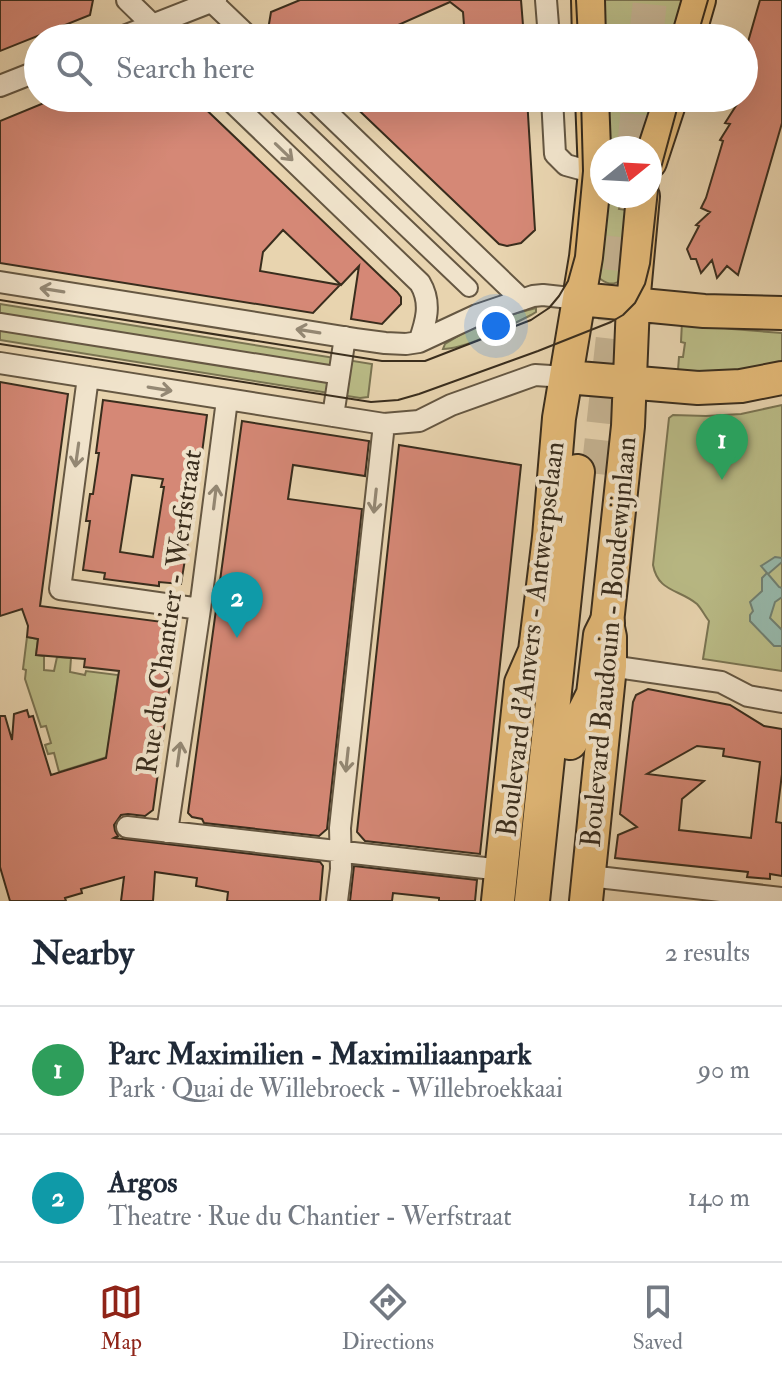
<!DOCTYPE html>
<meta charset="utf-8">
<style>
body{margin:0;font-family:"IM FELL Double Pica",serif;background:#f6f6f7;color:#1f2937}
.compass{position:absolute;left:590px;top:136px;width:72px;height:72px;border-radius:50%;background:#fff;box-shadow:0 8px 32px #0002;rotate:72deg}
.you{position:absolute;left:496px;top:326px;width:28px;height:28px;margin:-20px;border:6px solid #fff;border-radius:50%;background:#1a73e8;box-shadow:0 0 0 12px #1a73e833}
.badge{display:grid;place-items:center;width:52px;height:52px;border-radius:50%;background:#8f2418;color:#fff;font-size:26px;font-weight:700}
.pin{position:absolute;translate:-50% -66px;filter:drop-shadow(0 2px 4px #0008)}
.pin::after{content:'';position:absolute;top:42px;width:28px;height:24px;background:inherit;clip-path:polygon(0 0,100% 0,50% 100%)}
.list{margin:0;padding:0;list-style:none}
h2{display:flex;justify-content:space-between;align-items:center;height:104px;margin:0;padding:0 32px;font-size:34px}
h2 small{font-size:26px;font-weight:400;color:#747a83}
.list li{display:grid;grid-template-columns:52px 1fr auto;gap:24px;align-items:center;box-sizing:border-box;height:128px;padding:0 32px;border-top:2px solid #e0e1e3}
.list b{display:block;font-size:30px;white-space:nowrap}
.list p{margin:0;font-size:26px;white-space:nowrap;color:#747a83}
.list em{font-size:26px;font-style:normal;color:#747a83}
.icon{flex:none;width:44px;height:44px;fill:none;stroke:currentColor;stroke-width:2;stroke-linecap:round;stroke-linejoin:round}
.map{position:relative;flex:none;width:782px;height:901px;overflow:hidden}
.search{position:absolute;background:#fff;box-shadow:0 8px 32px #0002;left:24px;right:24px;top:24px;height:88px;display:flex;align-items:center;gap:20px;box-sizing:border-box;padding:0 28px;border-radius:44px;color:#747a83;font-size:30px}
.sheet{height:360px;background:#fff}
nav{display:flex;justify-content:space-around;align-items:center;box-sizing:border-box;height:112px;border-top:2px solid #e0e1e3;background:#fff;font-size:22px;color:#747a83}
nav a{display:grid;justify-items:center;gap:4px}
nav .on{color:#8f2418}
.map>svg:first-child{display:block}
.green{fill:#babc87;stroke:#7a7452;stroke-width:2}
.water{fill:#97b8aa;stroke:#718072;stroke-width:2}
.building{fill:#d58876;stroke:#392d1d;stroke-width:2;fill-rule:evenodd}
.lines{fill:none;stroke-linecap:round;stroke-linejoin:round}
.trunk-tunnel{stroke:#c5b392;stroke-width:34;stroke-dasharray:34 17;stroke-linecap:butt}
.pedestrian-casing{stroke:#655742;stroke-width:20}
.minor-casing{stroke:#655742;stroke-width:24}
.primary-casing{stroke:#392d1d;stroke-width:36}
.trunk-casing{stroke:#392d1d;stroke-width:38}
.pedestrian{stroke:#f0e3cb;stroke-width:16}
.minor{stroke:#f0e3cb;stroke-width:20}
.primary{stroke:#e4ba78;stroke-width:32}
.trunk{stroke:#e4ba78;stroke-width:34}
.tram{stroke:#392d1d;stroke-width:2}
.oneway{stroke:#948874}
.labels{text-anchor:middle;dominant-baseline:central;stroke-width:8;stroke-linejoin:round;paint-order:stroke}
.street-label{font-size:28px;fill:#392d1d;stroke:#f0e3cb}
</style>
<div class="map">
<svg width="782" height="901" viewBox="0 0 782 901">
<rect width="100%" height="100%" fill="#e8d4af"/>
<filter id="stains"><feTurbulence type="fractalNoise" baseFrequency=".0025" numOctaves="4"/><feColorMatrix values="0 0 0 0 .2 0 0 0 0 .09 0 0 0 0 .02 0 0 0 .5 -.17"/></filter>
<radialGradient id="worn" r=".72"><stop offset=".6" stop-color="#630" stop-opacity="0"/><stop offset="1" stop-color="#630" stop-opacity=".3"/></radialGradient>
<path class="green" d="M598 0H684L673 38H600Z
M602 98H656L643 148H605Z
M603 196H628L627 205 620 204 619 209 626 210 622 280C612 286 606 284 598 277Z
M0 304 372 364 368 397 360 398 0 340Z
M536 308V312L531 315C509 326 466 349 443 349L445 344 480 323Z
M682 322 732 329 782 333V368L701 373 678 370 679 357H683L685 343 681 342Z
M782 405V671L703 659 709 621C705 616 701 608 697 604 679 589 658 592 653 565L669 418 673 415 706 416 741 414Z
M27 637 38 639 36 655 44 656V670L54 671 57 657 71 658 70 672 85 675 86 671 118 675 107 757 59 772 54 753 48 754 45 745 51 743 46 726 41 727 25 679 26 670 23 669Z"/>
<path class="water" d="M775 557 782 558V562L768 574 779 587 782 588V597L775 602 770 618 782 630V646H774L750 621V615L753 611 750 602 762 591V578L767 573 761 566Z"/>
<path class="building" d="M0 0H93L90 15 0 51Z
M300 0H521L524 38H465L463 12 450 2 380 33 385 38H284L269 24 271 12Z
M760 0H782V123L738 275 727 266 717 278 712 260 701 273 696 259H691L687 249 699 226 696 225 710 212 701 208 706 198 723 141 720 140 730 124 725 123 741 98H744V56Z
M56 98H194L397 292 401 297V304L382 324 351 319 359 266 341 285 283 230 263 252 260 271 340 285 313 313 0 263V121Z
M346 98H527L535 230 521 243 507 246 499 244Z
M0 382 68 394 40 606 178 624 153 810 145 816 128 814 121 815 114 825 115 831 118 836 114 838 320 862 323 866 320 901H227L228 892 196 886 197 878 155 872 153 901H121L124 877 81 889 82 893 65 898 66 901H10L0 867V716H5L12 740 14 714 27 710 29 717 33 716 51 775 106 758 119 671 84 667 85 659 36 655 38 639 27 637 28 626 22 609 0 616Z
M103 400 207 415 200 468 198 467 192 508H195L191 537 188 541 181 584 159 582V586L104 579 105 573 83 570 90 521H86L90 494H93L99 453H96ZM132 475 163 479 161 487H164L153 557 120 552Z
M242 421 369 441 365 476 293 465 288 499 362 509 327 829 319 836 204 823 202 819 192 817 188 813Z
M399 445 521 465 480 854 365 841 357 832Z
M648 689 730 705 764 726 782 729V774L776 822 782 823V876L770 874V879L747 877 748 872 615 858 618 835 637 827 620 814 633 702 636 695ZM697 746 724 749 723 756 760 762 751 838 679 830 682 799 704 781 647 774Z
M354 866 477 880 475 901H439V898L393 893 392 901H350Z"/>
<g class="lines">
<path class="trunk-tunnel" d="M646 38 650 0
M634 148 639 98
M598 474 624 236"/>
<g class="pedestrian-casing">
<path id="pedestrian" d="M206 36 207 38
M270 98 469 288
M0 322 335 375"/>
</g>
<g class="minor-casing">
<path id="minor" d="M127 0 166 38
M210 0 250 38
M546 0 549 38
M119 38 216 0
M0 86 38 71
M228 98 420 283C432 303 426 322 419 342
M312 98 522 300
M552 98 555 154 566 165 595 173
M0 282 356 339 385 343 406 344 419 342 477 315 533 296 543 295 579 299
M0 363 384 424 419 421 451 405 535 375 566 377
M88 377 60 589 200 609
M333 416 345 337
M610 666 721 682 748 696 782 702
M127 827 502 870
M167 832 200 609 227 400
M589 876 782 898
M337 901 341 869 340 828 384 424"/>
</g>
<g class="primary-casing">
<path id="primary" d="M588 0 589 38
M688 38 699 0
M650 162 671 98
M579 299 704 311 782 313
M566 377 698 388 741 386 782 378
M498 901 521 683 535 651 549 537 559 418 586 257 595 173 592 98
M586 901 610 666V637L607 623 628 426 633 304 643 196"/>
</g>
<g class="trunk-casing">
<path id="trunk" d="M570 742 594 694 601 635 607 623
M532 901 577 472"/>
</g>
<use href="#pedestrian" class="pedestrian"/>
<use href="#minor" class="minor"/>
<use href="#primary" class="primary"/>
<use href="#trunk" class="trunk"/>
<path class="tram" d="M576 0 578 38
M697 38 708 0
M0 300 382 361H425L531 320 549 308 559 296 568 281 575 256 583 171 581 98
M0 344 371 402 398 400 419 394 538 351 611 322 623 315 635 303 645 284 650 264 660 172 680 98"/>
</g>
<defs><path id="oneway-shaft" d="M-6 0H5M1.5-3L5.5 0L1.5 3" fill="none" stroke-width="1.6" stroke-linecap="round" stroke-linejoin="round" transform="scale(2)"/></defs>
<g class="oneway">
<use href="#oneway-shaft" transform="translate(284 152) rotate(44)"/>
<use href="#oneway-shaft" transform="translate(52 290) rotate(-171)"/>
<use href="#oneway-shaft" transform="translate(308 331) rotate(-171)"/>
<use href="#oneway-shaft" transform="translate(160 389) rotate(9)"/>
<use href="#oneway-shaft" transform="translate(77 455) rotate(98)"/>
<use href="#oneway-shaft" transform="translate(215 497) rotate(-83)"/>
<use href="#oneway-shaft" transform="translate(375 501) rotate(96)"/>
<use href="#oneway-shaft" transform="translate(179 754) rotate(-82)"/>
<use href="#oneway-shaft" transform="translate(347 760) rotate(96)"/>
</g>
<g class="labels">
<g class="street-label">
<text transform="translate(170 612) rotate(-82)">Rue du Chantier - Werfstraat</text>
<text transform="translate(531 639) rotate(-83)">Boulevard d'Anvers - Antwerpselaan</text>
<text transform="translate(609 642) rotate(-85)">Boulevard Baudouin - Boudewijnlaan</text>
</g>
</g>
<rect width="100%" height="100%" filter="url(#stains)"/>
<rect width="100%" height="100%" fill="url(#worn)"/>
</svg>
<svg class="compass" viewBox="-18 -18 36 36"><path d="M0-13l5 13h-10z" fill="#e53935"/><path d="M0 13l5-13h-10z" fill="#747a83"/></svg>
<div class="you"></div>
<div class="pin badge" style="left:722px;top:480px;background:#2e9e5b">1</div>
<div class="pin badge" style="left:237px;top:638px;background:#0f9aa8">2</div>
<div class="search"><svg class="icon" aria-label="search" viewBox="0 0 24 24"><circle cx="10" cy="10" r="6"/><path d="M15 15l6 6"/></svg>Search here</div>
</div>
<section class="sheet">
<h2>Nearby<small>2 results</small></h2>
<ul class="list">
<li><span class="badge" style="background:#2e9e5b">1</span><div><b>Parc Maximilien - Maximiliaanpark</b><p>Park · Quai de Willebroeck - Willebroekkaai</p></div><em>90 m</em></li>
<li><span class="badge" style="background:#0f9aa8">2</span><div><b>Argos</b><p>Theatre · Rue du Chantier - Werfstraat</p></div><em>140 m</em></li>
</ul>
</section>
<nav>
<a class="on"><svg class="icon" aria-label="map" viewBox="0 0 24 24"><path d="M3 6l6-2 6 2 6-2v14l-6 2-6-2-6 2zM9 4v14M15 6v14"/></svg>Map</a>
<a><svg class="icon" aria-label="directions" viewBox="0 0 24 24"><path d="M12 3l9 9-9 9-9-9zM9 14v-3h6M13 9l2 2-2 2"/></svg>Directions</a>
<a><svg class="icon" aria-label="saved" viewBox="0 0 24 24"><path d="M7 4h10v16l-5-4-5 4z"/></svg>Saved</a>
</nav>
